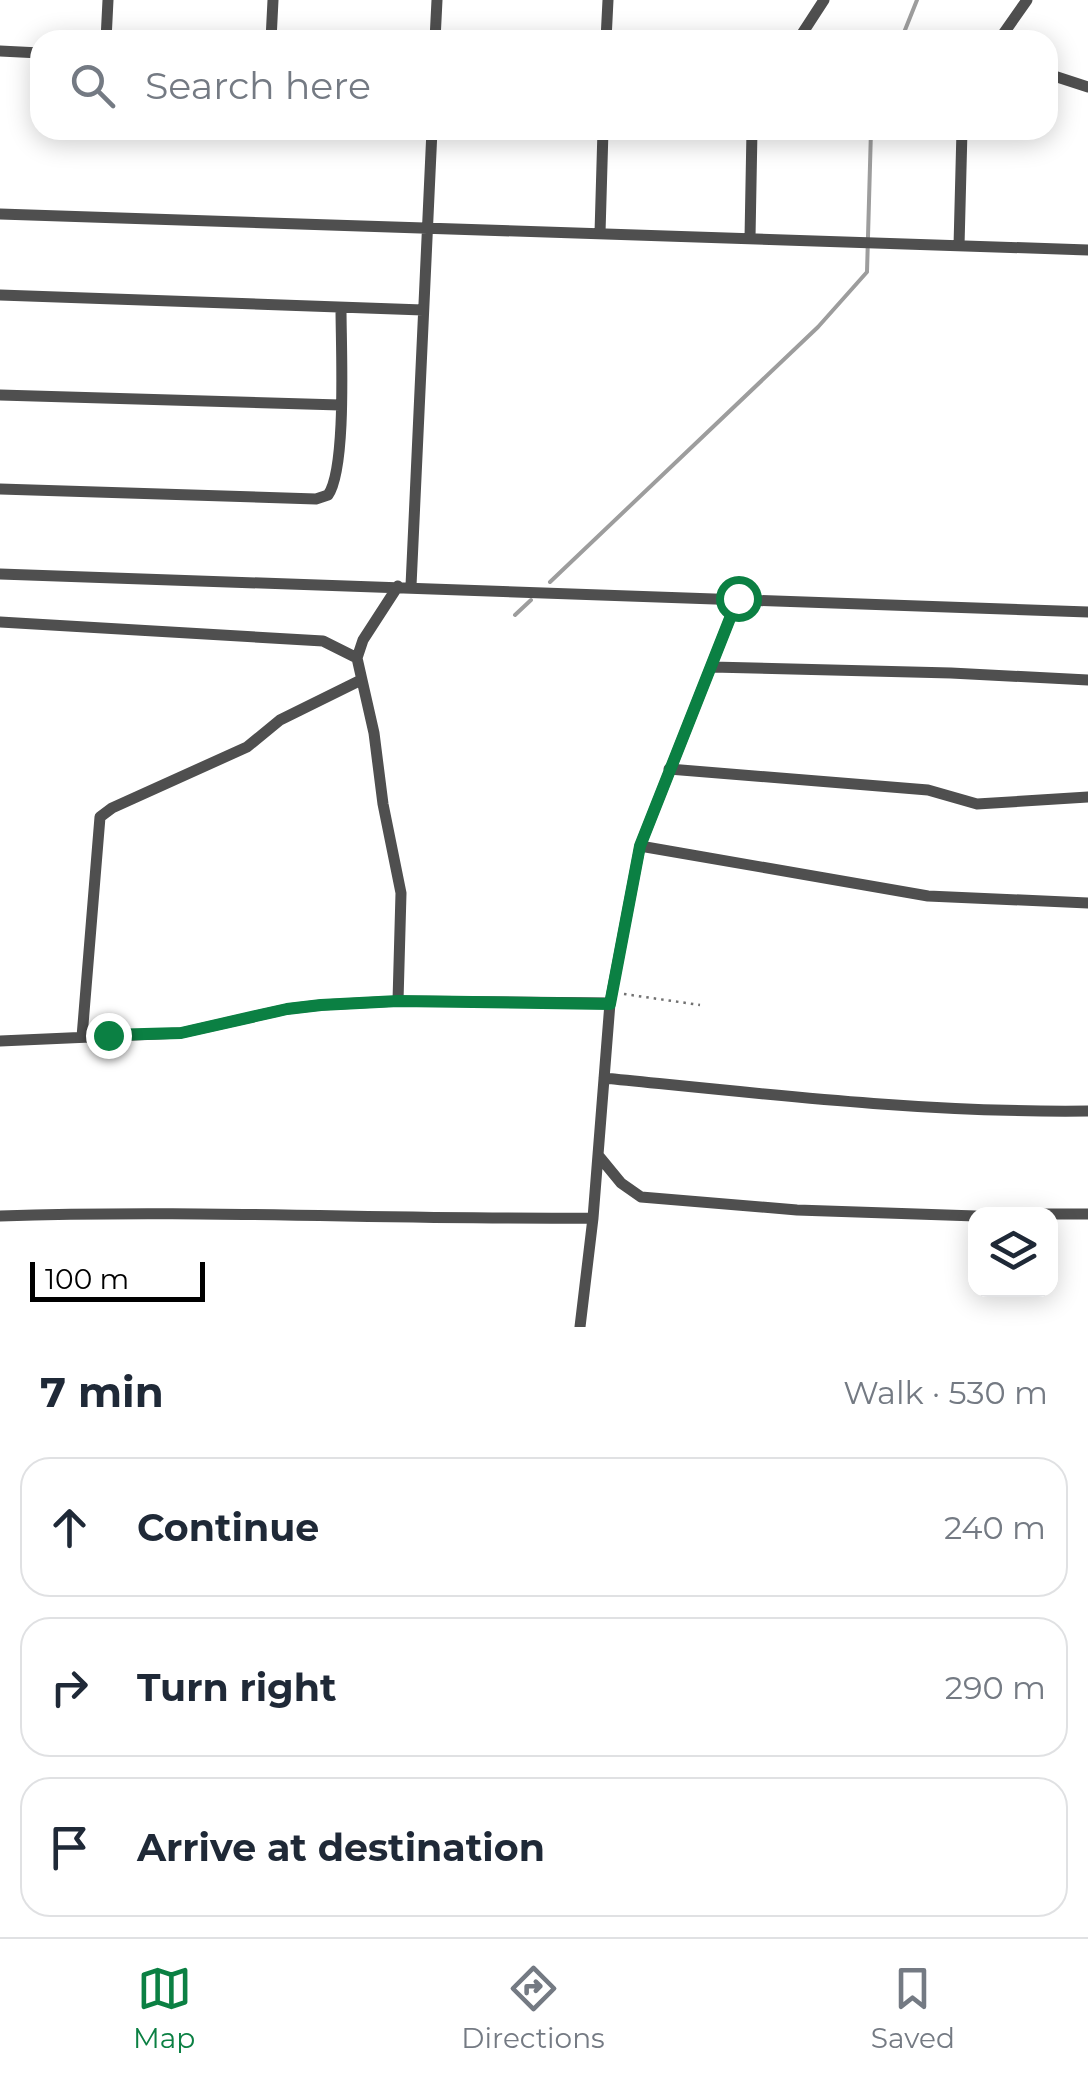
<!DOCTYPE html>
<meta charset="utf-8">
<style>
body{margin:0;font-family:Montserrat,sans-serif;background:#f6f6f7;color:#1f2937}
.controls{position:absolute;right:30px;bottom:30px;display:grid;overflow:hidden;border-radius:20px;box-shadow:0 5px 25px #0003}
.controls button{width:90px;height:90px;display:grid;place-items:center;padding:0;border:0;border-bottom:2px solid #e0e1e3;background:#fff;color:#1f2937;font:50px sans-serif}
.scale{position:absolute;left:30px;bottom:25px;width:175px;box-sizing:border-box;padding-left:10px;border:5px solid #000;border-top:0;font-size:28px;line-height:35px;white-space:nowrap;color:#000;-webkit-text-stroke:8px #fff;paint-order:stroke}
.stop{position:absolute;width:30px;height:30px;margin:-22px;border:8px solid #0b8043;border-radius:50%;background:#fff}
.stop.end{background:#0b8043;border-color:#fff;box-shadow:0 2px 10px #0008}
.list{margin:0;padding:0;list-style:none}
h2{display:flex;justify-content:space-between;align-items:center;height:130px;margin:0;padding:0 40px;font-size:42px}
h2 small{font-size:32px;font-weight:400;color:#747a83}
.list li{display:grid;grid-template-columns:65px 1fr auto;gap:30px;align-items:center;box-sizing:border-box;height:140px;margin:0 20px 20px;padding:0 20px;border:2px solid #e0e1e3;border-radius:30px}
.list b{display:block;font-size:38px;white-space:nowrap}
.list em{font-size:32px;font-style:normal;color:#747a83}
.icon{flex:none;width:55px;height:55px;fill:none;stroke:currentColor;stroke-width:2;stroke-linecap:round;stroke-linejoin:round}
.map{position:relative;flex:none;width:1088px;height:1327px;overflow:hidden}
.search{position:absolute;background:#fff;box-shadow:0 5px 25px #0003;left:30px;right:30px;top:30px;height:110px;display:flex;align-items:center;gap:25px;box-sizing:border-box;padding:0 35px;border-radius:30px;color:#747a83;font-size:38px}
.sheet{height:610px;background:#fff}
nav{display:flex;justify-content:space-around;align-items:center;box-sizing:border-box;height:140px;border-top:2px solid #e0e1e3;background:#fff;font-size:28px;color:#747a83}
nav a{display:grid;justify-items:center;gap:5px}
nav .on{color:#0b8043}
.map>svg:first-child{display:block}
.lines{fill:none;stroke-linecap:round;stroke-linejoin:round}
.stream{stroke:#9d9d9d;stroke-width:4}
.path{stroke:#717171;stroke-width:2.5;stroke-dasharray:2.5 5;stroke-linecap:butt}
.minor{stroke:#4f4f4f;stroke-width:11}
.route{stroke:#0b8043;stroke-width:12}
</style>
<div class="map">
<svg width="1088" height="1327" viewBox="0 0 1088 1327">
<rect width="100%" height="100%" fill="#fff"/>
<g class="lines">
<path class="stream" d="M901 40 917 0
M550 582 818 327 867 272 871 130
M515 615 531 600"/>
<path class="path" d="M624 994 700 1005"/>
<path class="minor" d="M106 40 108 0
M271 40 273 0
M435 40 437 0
M606 40 608 0
M798 40 824 0
M999 40 1027 0
M0 51 40 53
M1048 74 1088 87
M0 214 1088 250
M600 233 603 130
M750 238 752 130
M959 246 962 130
M0 295 423 310
M0 395 340 405
M0 489 316 499 328 495C347 468 341 347 341 309
M0 574 1088 612
M398 586 363 640 357 658 374 733 383 804 401 893 398 1001
M411 586 432 130
M0 622 323 641 357 658
M712 667 951 673 1088 680
M669 769 928 790 977 804 1088 797
M640 846 928 896 1088 903
M82 1037 100 817 112 808 247 747 280 720 361 680
M0 1041 181 1033 287 1009 321 1005 398 1001 610 1003
M604 1078C764 1094 927 1113 1088 1111
M598 1155 621 1183 641 1197 797 1210 976 1216
M1002 1214H1088
M0 1216C198 1209 395 1220 593 1218
M580 1327 593 1218 610 1003 640 846 738 598"/>
</g>
<g class="lines">
<path class="route" d="M108 1035 181 1033 287 1009 321 1005 398 1001 610 1004 640 846 738 598"/>
</g>
</svg>
<div class="controls">
<button><svg class="icon" aria-label="layers" viewBox="0 0 24 24"><path d="M12 4l9 5-9 5-9-5zM3 14l9 5 9-5"/></svg></button>
</div>
<div class="scale">100 m</div>
<div class="stop" style="left:738px;top:598px"></div>
<div class="stop end" style="left:108px;top:1035px"></div>
<div class="search"><svg class="icon" aria-label="search" viewBox="0 0 24 24"><circle cx="10" cy="10" r="6"/><path d="M15 15l6 6"/></svg>Search here</div>
</div>
<section class="sheet">
<h2>7 min<small>Walk · 530 m</small></h2>
<ul class="list">
<li><svg class="icon" aria-label="ahead" viewBox="0 0 24 24"><path d="M12 20V5M6 11l6-6 6 6"/></svg><div><b>Continue</b></div><em>240 m</em></li>
<li><svg class="icon" aria-label="right" viewBox="0 0 24 24"><path d="M7 20v-9h11M14 6l5 5-5 5"/></svg><div><b>Turn right</b></div><em>290 m</em></li>
<li><svg class="icon" aria-label="arrive" viewBox="0 0 24 24"><path d="M6 21V4h12l-3 4 3 4H6"/></svg><div><b>Arrive at destination</b></div></li>
</ul>
</section>
<nav>
<a class="on"><svg class="icon" aria-label="map" viewBox="0 0 24 24"><path d="M3 6l6-2 6 2 6-2v14l-6 2-6-2-6 2zM9 4v14M15 6v14"/></svg>Map</a>
<a><svg class="icon" aria-label="directions" viewBox="0 0 24 24"><path d="M12 3l9 9-9 9-9-9zM9 14v-3h6M13 9l2 2-2 2"/></svg>Directions</a>
<a><svg class="icon" aria-label="saved" viewBox="0 0 24 24"><path d="M7 4h10v16l-5-4-5 4z"/></svg>Saved</a>
</nav>
